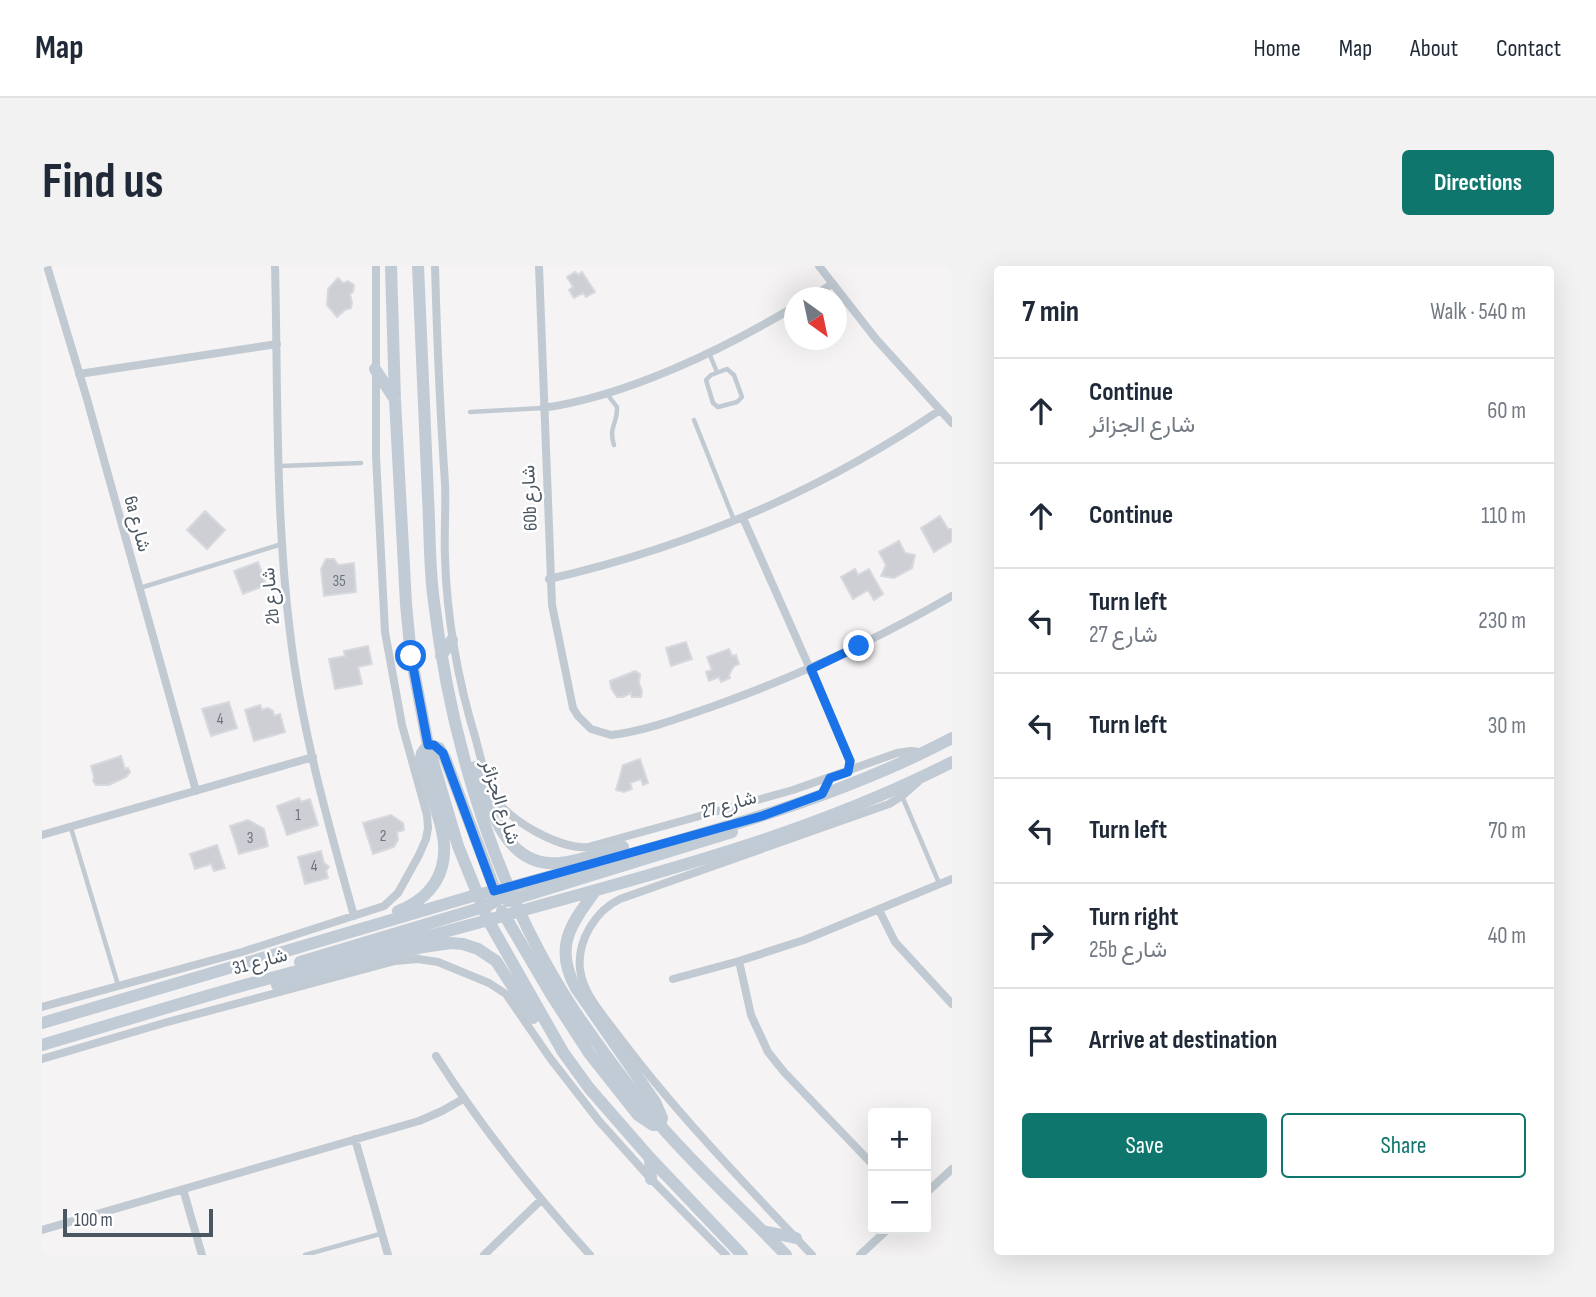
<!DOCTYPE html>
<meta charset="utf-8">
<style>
body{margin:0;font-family:"Sofia Sans Condensed",Vazirmatn,sans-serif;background:#f2f2f3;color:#1f2937}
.controls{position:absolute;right:21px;bottom:21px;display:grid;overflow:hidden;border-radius:7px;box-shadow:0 7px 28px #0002}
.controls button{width:63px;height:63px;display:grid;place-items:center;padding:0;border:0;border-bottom:2px solid #e0e1e3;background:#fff;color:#1f2937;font:35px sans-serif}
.compass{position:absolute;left:742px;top:21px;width:63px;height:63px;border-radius:50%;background:#fff;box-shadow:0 7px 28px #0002;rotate:147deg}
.scale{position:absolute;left:21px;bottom:18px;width:150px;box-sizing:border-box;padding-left:7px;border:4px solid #4a5661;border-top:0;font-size:19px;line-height:24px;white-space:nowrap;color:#4a5661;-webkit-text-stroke:5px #fff;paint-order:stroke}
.stop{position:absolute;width:21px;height:21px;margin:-16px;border:5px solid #1a73e8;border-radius:50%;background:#fff}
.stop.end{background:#1a73e8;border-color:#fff;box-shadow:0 2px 7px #0008}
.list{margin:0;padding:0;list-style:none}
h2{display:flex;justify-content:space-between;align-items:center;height:91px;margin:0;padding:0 28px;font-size:30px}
h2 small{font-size:23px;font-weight:400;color:#747a83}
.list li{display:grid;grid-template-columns:46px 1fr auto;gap:21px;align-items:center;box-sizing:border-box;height:105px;padding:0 28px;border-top:2px solid #e0e1e3}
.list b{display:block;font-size:26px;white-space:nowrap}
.list p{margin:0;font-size:23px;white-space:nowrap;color:#747a83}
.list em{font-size:23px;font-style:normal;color:#747a83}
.actions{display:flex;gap:14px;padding:21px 28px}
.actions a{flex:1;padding:16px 0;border:2px solid #0f766e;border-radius:7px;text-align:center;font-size:24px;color:#0f766e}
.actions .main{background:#0f766e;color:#fff}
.icon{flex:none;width:38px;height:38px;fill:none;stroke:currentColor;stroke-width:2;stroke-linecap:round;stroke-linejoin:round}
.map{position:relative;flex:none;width:910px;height:989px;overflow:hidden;border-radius:7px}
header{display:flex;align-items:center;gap:42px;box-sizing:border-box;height:98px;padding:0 35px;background:#fff;border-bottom:2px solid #e0e1e3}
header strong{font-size:33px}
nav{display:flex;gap:38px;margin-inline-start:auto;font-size:24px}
.intro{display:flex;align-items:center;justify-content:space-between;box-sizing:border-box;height:168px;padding:0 42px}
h1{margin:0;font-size:49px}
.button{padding:18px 32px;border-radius:7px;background:#0f766e;color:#fff;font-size:24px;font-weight:700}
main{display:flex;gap:42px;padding:0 42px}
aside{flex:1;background:#fff;border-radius:7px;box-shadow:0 7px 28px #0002}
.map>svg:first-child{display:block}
.building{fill:#cdcfd5;stroke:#d7d9de;stroke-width:2}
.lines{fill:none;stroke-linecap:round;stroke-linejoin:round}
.lane{stroke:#c1cad2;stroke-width:4.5}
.street{stroke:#c1cad2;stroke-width:8}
.secondary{stroke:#c1cbd6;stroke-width:12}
.route{stroke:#1a73e8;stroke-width:9}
.labels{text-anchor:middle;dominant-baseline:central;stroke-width:5;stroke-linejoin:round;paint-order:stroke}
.number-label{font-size:16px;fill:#6b747e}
.street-label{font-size:19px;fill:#4a5661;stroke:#fff}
</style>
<header>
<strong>Map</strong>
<nav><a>Home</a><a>Map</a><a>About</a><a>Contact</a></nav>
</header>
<div class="intro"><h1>Find us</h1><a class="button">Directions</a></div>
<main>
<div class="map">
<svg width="910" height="989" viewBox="0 0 910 989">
<rect width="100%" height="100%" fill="#f5f3f3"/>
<path class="building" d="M533 6 536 9 540 6 553 26 544 31 541 27 532 32 527 24 531 21 525 11Z
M296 12 301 17 306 15 312 19 311 26 308 28 310 37 309 42 303 44 295 51 285 39 286 23Z
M163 245 183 264 165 283 145 264Z
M898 250 906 263H910V275L892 286 879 262Z
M857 275 863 287 873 289 870 302 852 312 839 310 844 299 837 286Z
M284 293H292L296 299 312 297 314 326 282 330 279 303Z
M216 296 224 319 201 328 192 305Z
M813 303 816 309 827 303 841 328 832 334 826 324 811 333 799 311Z
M644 376 650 393 629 400 624 382Z
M326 380 330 398 316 401 320 418 293 423 287 393 303 390 302 385Z
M687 383 690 390 694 389 697 398 692 400 687 409 688 412 679 416 677 411 667 415 664 406 670 404 665 391Z
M593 405 598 408 597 417 600 425 599 431H590L589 427 581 431H575L569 422 568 415Z
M187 436 195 462 169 470 160 443Z
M218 439 220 444 226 442 231 445 232 450 238 448 243 466 212 475 203 444Z
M79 490 83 503 86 502 88 506 84 511 67 519H54L51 515 52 511 49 500Z
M598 493 606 517 601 519 599 513 588 517 590 523 582 526 574 524 581 499Z
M257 532 259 536 268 533 276 559 245 569 235 540Z
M349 549 361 557 362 564 355 566 356 574 352 581 331 588 321 557Z
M206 554 222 563 226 580 197 588 188 560Z
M175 579 183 602 172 605 169 598 153 603 148 588Z
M279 585 282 597 287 601 284 605 286 612 263 618 256 591Z"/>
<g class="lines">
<path class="lane" d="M667 87 675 106
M685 103 692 109 700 131 695 136 676 141 671 137 664 114 669 109Z
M565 128 575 141C576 158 566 160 572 179
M428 146 500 142
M652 154 692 254
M238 200 319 197
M98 322 240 278
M860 530 897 617
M29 562 76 719
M263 989 338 968"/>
<path class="street" d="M5 0 45 133 154 525
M233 0C236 121 233 245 248 366 259 462 286 557 312 650
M393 0C395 73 398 145 403 217 404 242 402 267 403 292 405 354 416 415 434 474 439 493 443 513 452 530 465 554 519 584 546 581L751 524 855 487 869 485 878 486
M497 0 510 339 531 442 536 450 549 463 569 469C604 465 640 451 672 440 756 410 834 374 910 330
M777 0 834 73 910 157
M768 32 790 18
M37 108 235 78
M501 142C585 130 680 84 752 41
M701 252 809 495 806 506
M507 313C647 281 779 225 898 144
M0 569 271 491
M837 644 853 676 910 738
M697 695 709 749 726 786 742 806 831 899
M631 713 697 695 762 674 910 613
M0 741 200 686 342 640 356 627 377 589 384 573 386 562 385 549 360 459 343 366 334 190V0
M394 790C439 861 491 926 548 989
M0 793 122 757 353 695 376 693 396 696 447 717 464 728 508 792 557 855 609 913 684 989
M313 873 346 989
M141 923 160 989
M884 927 910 903
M0 964 377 855 400 845 421 833
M442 989 499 934
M770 989C702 917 634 847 575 768 561 749 541 728 538 703 535 675 553 645 578 633L847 538 860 530 876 516
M818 989 846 963"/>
<path class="secondary" d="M349 0 353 134 364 338 369 390 386 479 416 580 446 654 521 786 547 822 608 892 700 989
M376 0C379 77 382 154 386 231 388 266 387 301 392 336 409 480 456 632 538 753 563 789 590 825 618 859 657 904 703 946 744 989
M333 103 352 132
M399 390 410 374
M433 501C449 542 463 602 518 597 539 595 561 586 581 581
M466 635 690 566
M356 645C372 639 385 630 394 615 417 575 385 533 379 492L380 487 386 479 397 482 403 492 455 629
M460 645 510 730 547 787 596 849 611 859H618L620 852 613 836 534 722C511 681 529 658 554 624
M258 696 445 640 457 633 466 622
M235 719 381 681 409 677 421 678 436 683 454 695 491 752
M0 757 434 629 466 622C614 580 774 544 910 472
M0 779C68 759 135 738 203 719 302 692 402 667 500 639 639 601 781 562 910 496
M608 892 609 913
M721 965 754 972"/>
</g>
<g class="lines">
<path class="route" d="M369 390 386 479H392L401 487 452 625 720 550 780 528 788 512 806 506 808 495 769 403 817 380"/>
</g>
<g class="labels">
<g class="number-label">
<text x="297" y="315">35</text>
<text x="178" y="453">4</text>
<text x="256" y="549">1</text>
<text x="341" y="570">2</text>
<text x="208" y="572">3</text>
<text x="272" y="600">4</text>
</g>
<g class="street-label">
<text transform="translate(488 232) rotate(-92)">60b شارع</text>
<text transform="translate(95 258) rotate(75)">6a شارع</text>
<text transform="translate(229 330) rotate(-95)">2b شارع</text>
<text transform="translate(458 536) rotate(72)">شارع الجزائر</text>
<text transform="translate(687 539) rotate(-16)">شارع 27</text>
<text transform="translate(218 696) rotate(-15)">شارع 31</text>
</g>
</g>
</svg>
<div class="controls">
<button>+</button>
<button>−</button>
</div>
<svg class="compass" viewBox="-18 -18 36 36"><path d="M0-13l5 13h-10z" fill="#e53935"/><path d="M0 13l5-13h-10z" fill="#747a83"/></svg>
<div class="scale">100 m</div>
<div class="stop" style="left:369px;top:390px"></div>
<div class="stop end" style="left:817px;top:380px"></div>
</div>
<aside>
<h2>7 min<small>Walk · 540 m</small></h2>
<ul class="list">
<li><svg class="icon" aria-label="ahead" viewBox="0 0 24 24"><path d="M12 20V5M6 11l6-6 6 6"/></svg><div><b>Continue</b><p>شارع الجزائر</p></div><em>60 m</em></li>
<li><svg class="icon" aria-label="ahead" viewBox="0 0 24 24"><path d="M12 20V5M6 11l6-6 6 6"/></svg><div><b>Continue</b></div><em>110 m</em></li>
<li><svg class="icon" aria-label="left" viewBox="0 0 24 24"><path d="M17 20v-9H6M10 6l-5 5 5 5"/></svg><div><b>Turn left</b><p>شارع 27</p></div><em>230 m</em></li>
<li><svg class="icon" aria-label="left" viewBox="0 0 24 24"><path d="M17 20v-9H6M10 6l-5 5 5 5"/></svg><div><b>Turn left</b></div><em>30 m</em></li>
<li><svg class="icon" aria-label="left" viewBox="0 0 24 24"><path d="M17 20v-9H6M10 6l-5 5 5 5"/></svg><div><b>Turn left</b></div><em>70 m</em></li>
<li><svg class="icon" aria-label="right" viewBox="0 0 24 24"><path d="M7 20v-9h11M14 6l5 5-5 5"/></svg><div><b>Turn right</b><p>25b شارع</p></div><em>40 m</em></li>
<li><svg class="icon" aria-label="arrive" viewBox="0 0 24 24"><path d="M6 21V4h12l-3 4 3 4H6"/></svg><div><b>Arrive at destination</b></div></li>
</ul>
<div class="actions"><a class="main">Save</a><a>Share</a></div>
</aside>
</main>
